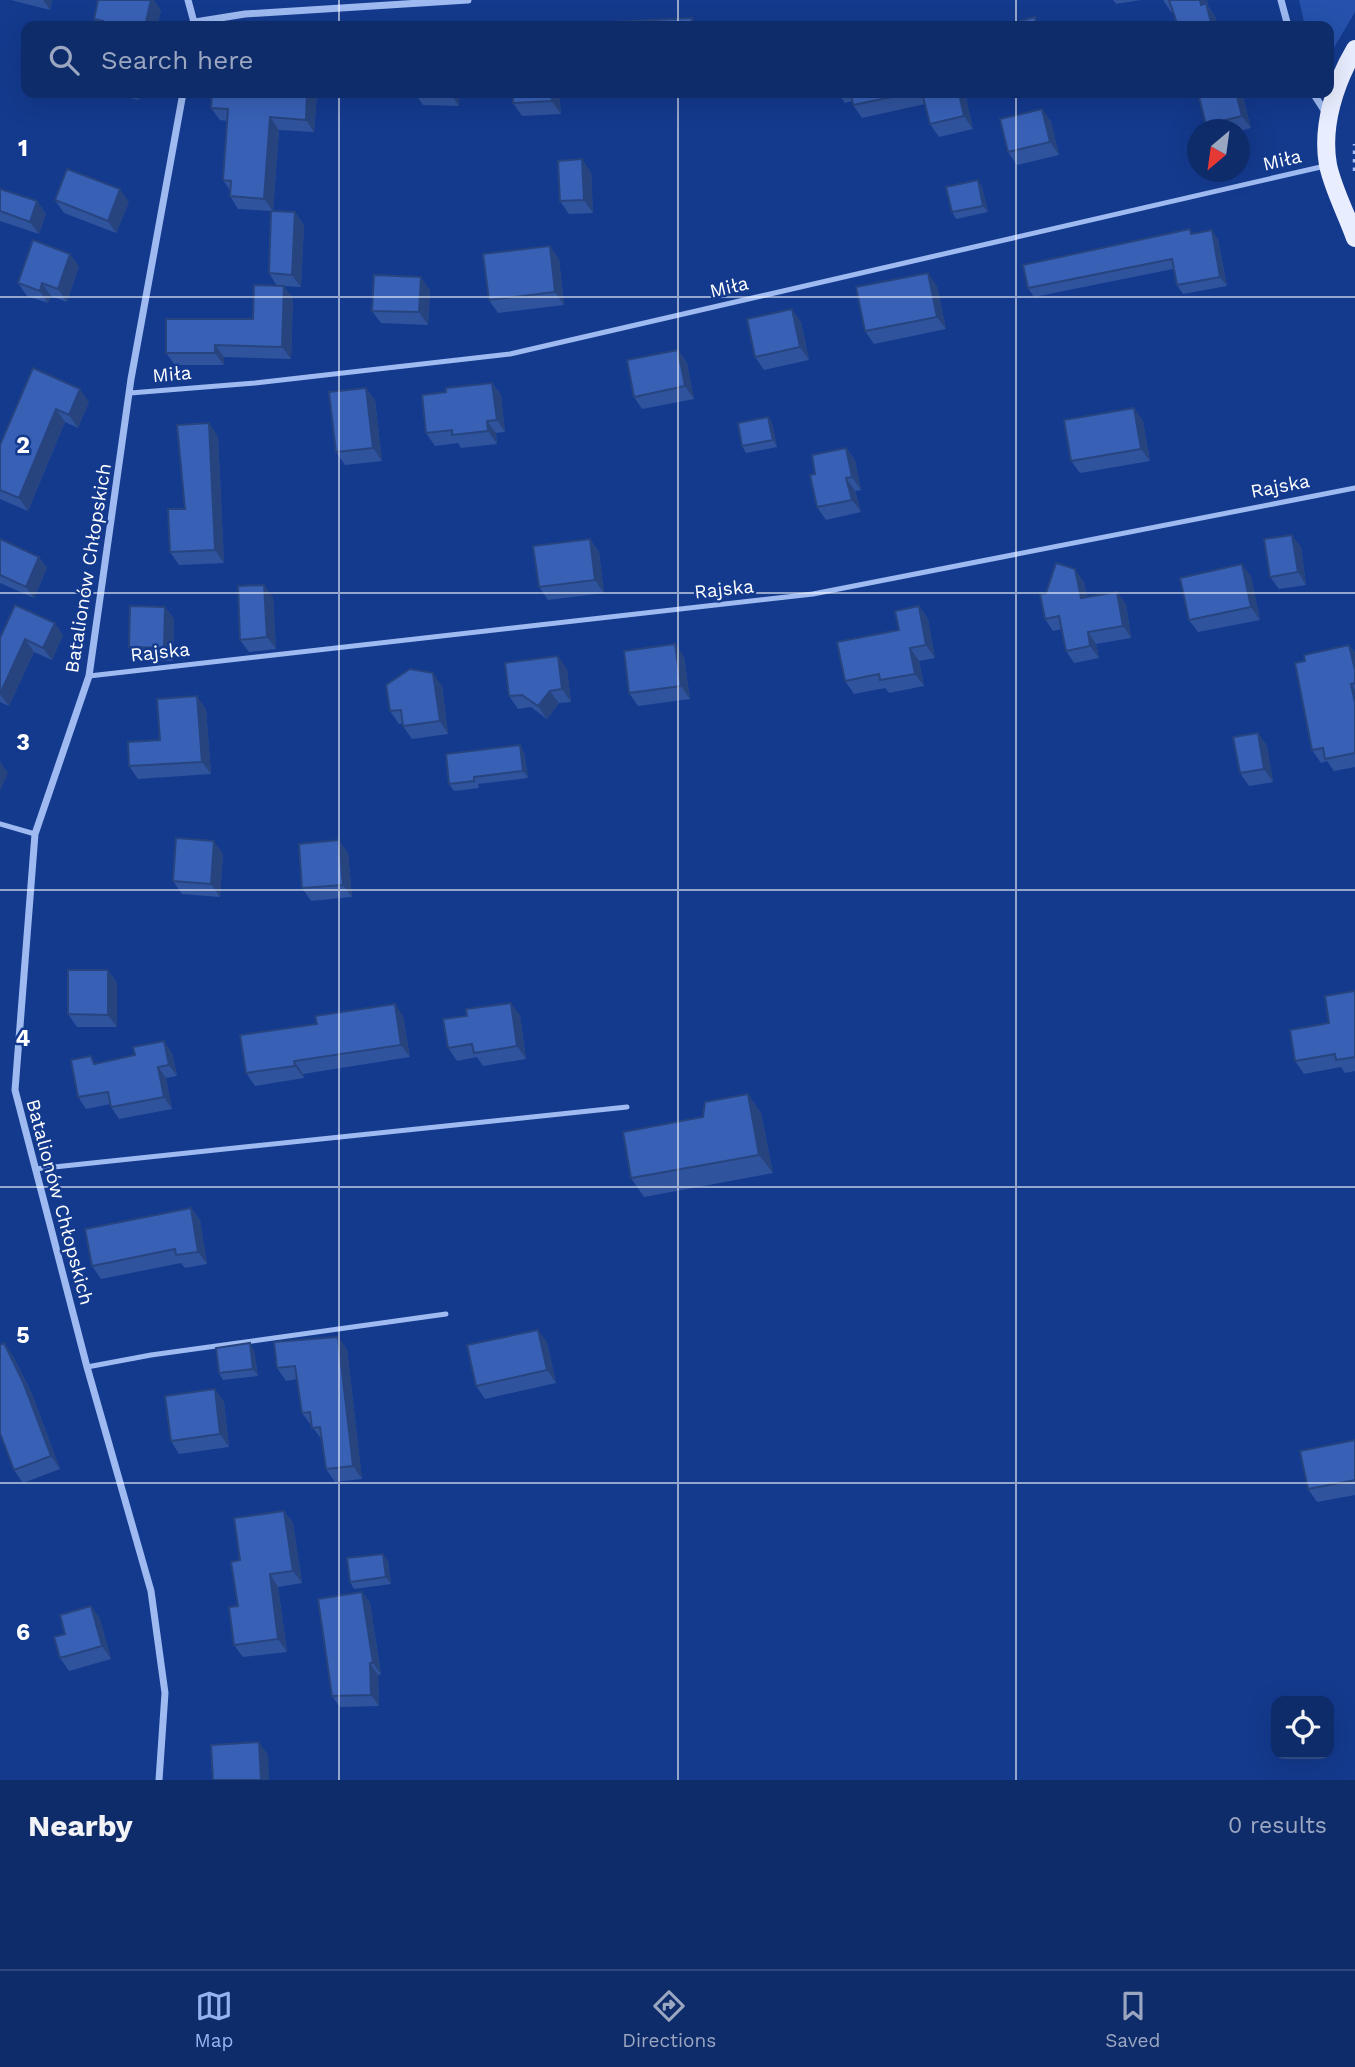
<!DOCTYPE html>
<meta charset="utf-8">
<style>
body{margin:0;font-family:"Work Sans",sans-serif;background:#183470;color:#f1f3f6}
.controls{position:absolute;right:21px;bottom:21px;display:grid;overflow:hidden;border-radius:14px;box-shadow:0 7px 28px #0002}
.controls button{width:63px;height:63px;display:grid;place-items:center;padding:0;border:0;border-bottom:2px solid #2f487e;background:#0f2c6a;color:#f1f3f6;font:35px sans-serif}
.compass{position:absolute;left:1187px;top:119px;width:63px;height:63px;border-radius:50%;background:#0f2c6a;box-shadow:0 7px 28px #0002;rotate:209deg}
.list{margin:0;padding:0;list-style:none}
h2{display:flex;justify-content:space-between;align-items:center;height:91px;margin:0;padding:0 28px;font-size:30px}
h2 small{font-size:23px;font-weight:400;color:#9ba7c1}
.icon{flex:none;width:38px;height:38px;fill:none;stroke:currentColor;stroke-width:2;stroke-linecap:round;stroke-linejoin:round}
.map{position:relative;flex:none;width:1355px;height:1780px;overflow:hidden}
.search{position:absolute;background:#0f2c6a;box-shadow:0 7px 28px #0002;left:21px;right:21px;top:21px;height:77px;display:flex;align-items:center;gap:18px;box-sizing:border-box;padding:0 24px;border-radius:14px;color:#9ba7c1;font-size:26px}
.sheet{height:189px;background:#0f2c6a}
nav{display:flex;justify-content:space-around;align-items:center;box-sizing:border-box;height:98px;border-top:2px solid #2f487e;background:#0f2c6a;font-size:19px;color:#9ba7c1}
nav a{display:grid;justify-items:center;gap:4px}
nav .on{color:#95b2f1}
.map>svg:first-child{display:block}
.green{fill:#2652ad}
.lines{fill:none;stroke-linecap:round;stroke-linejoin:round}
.path{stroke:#9ebaf1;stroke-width:4.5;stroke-dasharray:3.5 5;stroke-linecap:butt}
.lane{stroke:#9ebaf1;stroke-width:5}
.street{stroke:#9ebaf1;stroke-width:7}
.primary{stroke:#e8eeff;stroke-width:18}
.wall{fill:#30539d}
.shaded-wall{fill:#27447f}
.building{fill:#3861b6;stroke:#27447f;stroke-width:2}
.grid{fill:none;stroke:#fff;stroke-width:2;stroke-opacity:0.55}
.labels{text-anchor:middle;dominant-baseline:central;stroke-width:5;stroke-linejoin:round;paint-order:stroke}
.street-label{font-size:19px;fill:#fff;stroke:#143a8e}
.grid-label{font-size:23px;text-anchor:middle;font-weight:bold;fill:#fff;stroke:#143a8e;stroke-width:5;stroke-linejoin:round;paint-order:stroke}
</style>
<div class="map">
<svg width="1355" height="1780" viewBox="0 0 1355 1780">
<rect width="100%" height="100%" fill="#143a8e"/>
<path class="green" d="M1299 0H1355V12L1329 56V26H1305Z"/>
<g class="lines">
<path class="path" d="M1355 171V144"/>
<path class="lane" d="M130 393 255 383 510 354 1325 166
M89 676 813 594 1355 488
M0 824 35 834
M35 1169 627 1107
M87 1367 151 1355 446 1314"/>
<path class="street" d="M188 0 195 26
M1281 0 1288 26
M195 22 245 14 468 0
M1313 93 1326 113
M159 1780 165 1693 151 1591 87 1367 15 1090 35 834 89 676 131 379 183 93"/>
<path class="primary" d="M1355 49C1335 83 1321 126 1328 165 1333 189 1347 215 1355 238"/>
</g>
<path class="wall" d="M11 0H52L50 10Z
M1113 0H1141L1116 4Z
M1163 0H1207L1208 6 1215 16 1171 12Z
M161 10 157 26H99L94 19Z
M108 93H141L139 100Z
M212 93H317L314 132 279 130 273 211 295 212 304 225 301 287 284 286 293 299 291 359 224 357V365H175L166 353 253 319 277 286 269 273 271 211 238 209 230 196V190L223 180 227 121 220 120 211 108Z
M415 93H459V106L423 105Z
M559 93 561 114 522 116 513 103Z
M649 93H692L651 95Z
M838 93H965L973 129 939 137 930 124 925 104 862 118 853 105 852 101 845 103Z
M1242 94 1251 128 1240 131V130H1209L1206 125Z
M1042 109 1051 122 1059 155 1017 165 1008 152Z
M591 172 593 213 569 214 560 201Z
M978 180 982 187 988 212 956 219 952 212Z
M0 189 37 201 46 214 39 234 0 221Z
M55 200 129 202 116 233 64 213Z
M1193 233 1218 239 1227 286 1183 294 1177 285 1173 269 1034 297 1028 288Z
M559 259 564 305 498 313 489 300Z
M79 266 67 302 51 296 48 303 27 296 18 283Z
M937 286 946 329 874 344 865 331Z
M430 290 428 325 381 323 372 311Z
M801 322 809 360 764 370 755 357Z
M678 350 687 363 694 399 642 409 634 397Z
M33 368 89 402 78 428 65 422 28 511 0 499V445Z
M492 383 501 395 505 432 496 433 497 444 461 448 458 443 435 446 426 433 446 392Z
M366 388 375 400 382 461 345 465 336 452Z
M1134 408 1143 421 1150 461 1080 473 1071 461Z
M768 417 772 423 777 447 746 453 742 446Z
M218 436 224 563 179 565 170 552 185 509Z
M846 448 855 460 861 490 855 491 861 512 826 520 817 507 815 474Z
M0 539 39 557 47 568 34 598 0 583Z
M590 539 599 552 604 593 548 600 539 587Z
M1301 547 1306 585 1279 589 1270 577Z
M1251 576 1260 620 1198 632 1189 620Z
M1084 582 1087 597 1117 592 1126 604 1131 638 1096 644 1099 658 1074 663 1066 651 1062 629 1053 631 1045 619Z
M273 597 276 649 249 652 240 640Z
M919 606 928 619 935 658 919 661 924 686 889 693 885 688 854 694 845 681 899 630Z
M165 607 174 619 173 661 138 660 129 647Z
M63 635 52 660 34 652 9 706 0 702V638Z
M675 644 684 657 690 699 638 706 629 693Z
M1349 645 1355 653V767L1334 771 1327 761 1321 763 1312 750 1305 661Z
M567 669 571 702 559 703 547 719 531 707 518 709 509 696Z
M442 686 448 734 412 739 403 726V723L399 724 390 711Z
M206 709 211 774 138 779 129 766 160 740Z
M1258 733 1267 746 1273 782 1249 786 1240 773Z
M524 752 528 778 478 784 479 788 454 791 449 784Z
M348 853 352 897 311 901 302 888Z
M223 854 220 897 182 894 173 881Z
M108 970 117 983V1027H77L68 1014Z
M1355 991V1071L1345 1073 1341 1067 1304 1074 1295 1061 1329 1023Z
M520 1015 526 1059 483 1066 477 1057 457 1061 448 1048 467 1016Z
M403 1016 410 1057 303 1074 304 1078 255 1086 246 1073Z
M172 1053 177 1076 166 1078 172 1109 119 1119 111 1107V1104L86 1109 78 1097 97 1063Z
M748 1094 761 1113 773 1173 644 1197 631 1178 703 1117Z
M191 1208 200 1220 207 1264 185 1268 181 1263 101 1279 92 1266Z
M547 1342 556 1383 485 1399 476 1386Z
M347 1349 362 1479 335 1482 326 1469 322 1440 302 1413 297 1379 286 1381 277 1368Z
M254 1350 258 1376 223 1380 219 1373Z
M13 1356 32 1394 60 1469 23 1483 14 1470Z
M215 1389 224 1402 229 1447 179 1454 171 1441Z
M1355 1440V1495L1317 1502 1308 1489Z
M284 1511 293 1523 302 1583 278 1587 287 1652 243 1657 234 1645 238 1606 240 1560Z
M383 1554 388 1561 391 1584 354 1589 350 1582Z
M362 1592 370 1603 381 1674 378 1675 379 1706 340 1707 332 1696Z
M91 1606 100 1619 111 1659 69 1671 60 1658 65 1634Z"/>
<path class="shaded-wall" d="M43 0H52L50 10Z
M151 0H154L161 10 157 26H145Z
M1200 0H1207L1208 6 1215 16 1218 26H1212L1201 5Z
M692 18 698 26H692Z
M134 93H141L139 100Z
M307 93H317L314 132 306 120Z
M450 93H459V106Z
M551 93H559L561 114 552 101Z
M959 93H965L973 129 964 116Z
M1236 93 1242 94 1251 128 1242 116Z
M1042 109 1051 122 1059 155 1050 142Z
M270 117 279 130 273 211 264 199Z
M582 159 591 172 593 213 584 200Z
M978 180 982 187 988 212 983 206Z
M120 189 129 202 116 233 108 221Z
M37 201 46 214 39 234 30 222Z
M295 212 304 225 301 287 292 275Z
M1212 230 1218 239 1227 286 1220 277Z
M550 246 559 259 564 305 555 292Z
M70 254 79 266 67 302 58 289Z
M928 273 937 286 946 329 937 317Z
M421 277 430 290 428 325 419 312Z
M42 283 51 296 48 303 40 291Z
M284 286 293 299 291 359 282 347Z
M792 309 801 322 809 360 800 347Z
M215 345 224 357V365L215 353Z
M678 350 687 363 694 399 685 386Z
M492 383 501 395 505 432 497 420Z
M366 388 375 400 382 461 373 448Z
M80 389 89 402 78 428 69 415Z
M1134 408 1143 421 1150 461 1141 449Z
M56 409 65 422 28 511 19 498Z
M768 417 772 423 777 447 773 440Z
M487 421 496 433 497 444 488 431Z
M209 423 218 436 224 563 215 550Z
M846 448 855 460 861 490 852 477Z
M846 478 855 491 861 512 852 500Z
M1292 535 1301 547 1306 585 1298 572Z
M590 539 599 552 604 593 595 580Z
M39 557 47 568 34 598 26 587Z
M1242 564 1251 576 1260 620 1251 607Z
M1075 569 1084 582 1089 611 1081 598Z
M264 585 273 597 276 649 267 637Z
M1117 592 1126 604 1131 638 1123 626Z
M919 606 928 619 935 658 926 645Z
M165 607 174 619 173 661 164 648Z
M55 623 63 635 52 660 43 648Z
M1088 632 1096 644 1099 658 1090 646Z
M25 639 34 652 9 706 0 694Z
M675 644 684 657 690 699 681 686Z
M1349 645 1355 653V670Z
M910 648 919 661 924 686 915 674Z
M558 656 567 669 571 702 562 689Z
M433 673 442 686 448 734 440 721Z
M1351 684 1355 690V703Z
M550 691 559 703 547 719 538 706Z
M197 696 206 709 211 774 202 762Z
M1258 733 1267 746 1273 782 1264 769Z
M520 745 524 752 528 778 523 771Z
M0 761 8 773 0 791Z
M339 840 348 853 352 897 343 885Z
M214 841 223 854 220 897 211 884Z
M108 970 117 983V1027L108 1015Z
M511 1003 520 1015 526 1059 517 1046Z
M395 1004 403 1016 410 1057 401 1045Z
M164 1041 172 1053 177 1076 169 1065Z
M294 1061 303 1074 304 1078 295 1066Z
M158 1067 166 1078 172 1109 164 1097Z
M748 1094 761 1113 773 1173 759 1155Z
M191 1208 200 1220 207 1264 198 1252Z
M538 1330 547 1342 556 1383 547 1370Z
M338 1337 347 1349 362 1479 353 1466Z
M4 1343 13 1356 32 1394 60 1469 51 1456Z
M250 1343 254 1350 258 1376 253 1369Z
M215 1389 224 1402 229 1447 220 1434Z
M284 1511 293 1523 302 1583 293 1571Z
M383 1554 388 1561 391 1584 386 1577Z
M270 1574 278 1587 287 1652 278 1639Z
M362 1592 370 1603 381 1674 373 1663Z
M91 1606 100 1619 111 1659 102 1646Z
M370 1663 378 1675 379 1706 371 1695Z
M259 1742 268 1755 269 1780H261Z"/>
<path class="building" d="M98 0H151L145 26H102L103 21 94 19Z
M1169 0H1200L1201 5 1206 3 1212 26H1178Z
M1035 17 1037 26H1008V24Z
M692 18V26H592V23Z
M1051 22 1052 26H1037Z
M212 93H307L306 120 270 117 264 199 230 196 231 181 223 180 228 109 211 108Z
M513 93H551L552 101 513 103Z
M851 93H911L853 105Z
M922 93H959L964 116 930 124Z
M1198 93H1236L1242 116 1206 125Z
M1042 109 1050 142 1008 152 1000 119Z
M582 159 584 200 560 201 558 161Z
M67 169 120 189 108 221 55 200Z
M978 180 983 206 952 212 946 187Z
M0 189 37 201 30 222 0 211Z
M271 211 295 212 292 275 269 273Z
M1190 229 1191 234 1212 230 1220 277 1177 285 1172 259 1028 288 1023 265Z
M33 240 70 254 58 289 42 283 40 291 18 283Z
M550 246 555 292 489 300 483 254Z
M928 273 937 317 865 331 856 287Z
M374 275 421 277 419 312 372 311Z
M254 285 284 286 282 347 215 345V353H166V319H253Z
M792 309 800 347 755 357 747 319Z
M678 350 685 386 634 397 627 360Z
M33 368 80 389 69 415 56 409 19 498 0 490V445Z
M492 383 497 420 487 421 488 431 452 435V430L426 433 422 395 446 392V388Z
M366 388 373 448 336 452 329 392Z
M1134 408 1141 449 1071 461 1064 420Z
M768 417 773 440 742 446 738 423Z
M209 423 215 550 170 552 168 509H185L177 425Z
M846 448 852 477 846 478 852 500 817 507 810 475 815 474 812 455Z
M1292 535 1298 572 1270 577 1264 539Z
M0 539 39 557 26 587 0 575Z
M590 539 595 580 539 587 533 546Z
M1056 563 1075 569 1081 598 1117 592 1123 626 1088 632 1090 646 1066 651 1059 616 1045 619 1040 594 1046 593Z
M1242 564 1251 607 1189 620 1180 578Z
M264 585 267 637 240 640 238 586Z
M15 605 55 623 43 648 25 639 0 694V638Z
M130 606 165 607 164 648 129 647Z
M919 606 926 645 910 648 915 674 880 680 879 674 845 681 837 642 899 630 895 611Z
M675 644 681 686 629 693 624 651Z
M1349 645 1355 670V683L1351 684 1355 703V753L1325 759 1323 748 1312 750 1295 663 1305 661 1304 655Z
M558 656 562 689 550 691 538 706 522 695 509 696 505 663Z
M410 669 433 673 440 721 403 726 401 710 390 711 386 685Z
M197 696 202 762 129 766 128 742 160 740 157 699Z
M1258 733 1264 769 1240 773 1233 737Z
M520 745 523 771 474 777V781L449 784 446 754Z
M176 838 214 841 211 884 173 881Z
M339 840 343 885 302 888 299 844Z
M68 970H108V1015L68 1014Z
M1355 991V1057L1336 1060 1335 1054 1295 1061 1290 1030 1329 1023 1325 996Z
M511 1003 517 1046 474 1053 472 1044 448 1048 443 1019 467 1016 466 1009Z
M395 1004 401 1045 294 1061 295 1066 246 1073 240 1035 317 1024 315 1016Z
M164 1041 169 1065 158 1067 164 1097 111 1107 108 1092 78 1097 71 1060 91 1056 94 1064 135 1055 133 1047Z
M748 1094 759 1155 631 1178 623 1132 703 1117 705 1102Z
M191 1208 198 1252 176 1255 175 1249 92 1266 85 1229Z
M538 1330 547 1370 476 1386 467 1345Z
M338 1337 353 1466 326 1469 320 1427 312 1428 310 1412 302 1413 295 1366 277 1368 274 1342Z
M4 1343 23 1382 51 1456 14 1470 0 1433V1345Z
M250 1343 253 1369 219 1373 216 1348Z
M215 1389 220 1434 171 1441 165 1396Z
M1355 1440V1480L1308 1489 1300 1451Z
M284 1511 293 1571 270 1574 278 1639 234 1645 229 1607 238 1606 231 1562 240 1560 234 1518Z
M383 1554 386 1577 350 1582 347 1558Z
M362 1592 373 1663H370L371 1695 332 1696 318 1599Z
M91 1606 102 1646 60 1658 54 1637 65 1634 60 1615Z
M259 1742 261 1780H213L211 1745Z"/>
<path class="grid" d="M339 0V26M678 0V26M1016 0V26M339 93V1780M678 93V1780M1016 93V1780M0 297H1355M0 593H1355M0 890H1355M0 1187H1355M0 1483H1355"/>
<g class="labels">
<g class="street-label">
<text transform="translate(1282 160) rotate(-13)">Miła</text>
<text transform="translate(729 287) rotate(-13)">Miła</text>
<text transform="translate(172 374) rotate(-5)">Miła</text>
<text transform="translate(1280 486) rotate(-11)">Rajska</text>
<text transform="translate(88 568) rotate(-81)">Batalionów Chłopskich</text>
<text transform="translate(724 589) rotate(-6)">Rajska</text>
<text transform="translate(160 652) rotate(-6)">Rajska</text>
<text transform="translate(60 1202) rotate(75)">Batalionów Chłopskich</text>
</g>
</g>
<g class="grid-label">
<text x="23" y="156">1</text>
<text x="23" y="453">2</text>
<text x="23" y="750">3</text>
<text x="23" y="1046">4</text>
<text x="23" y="1343">5</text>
<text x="23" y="1640">6</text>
</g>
</svg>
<div class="controls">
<button><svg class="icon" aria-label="locate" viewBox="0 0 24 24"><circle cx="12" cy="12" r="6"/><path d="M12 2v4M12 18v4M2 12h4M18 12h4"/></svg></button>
</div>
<svg class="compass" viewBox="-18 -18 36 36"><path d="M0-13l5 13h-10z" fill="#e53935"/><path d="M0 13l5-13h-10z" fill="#9ba7c1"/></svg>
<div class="search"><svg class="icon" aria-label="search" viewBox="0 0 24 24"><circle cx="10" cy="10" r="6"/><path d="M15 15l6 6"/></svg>Search here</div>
</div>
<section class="sheet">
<h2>Nearby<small>0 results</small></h2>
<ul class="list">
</ul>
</section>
<nav>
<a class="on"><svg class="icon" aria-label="map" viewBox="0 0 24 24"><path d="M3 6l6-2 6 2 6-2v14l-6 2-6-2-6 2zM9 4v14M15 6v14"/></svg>Map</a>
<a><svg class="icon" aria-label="directions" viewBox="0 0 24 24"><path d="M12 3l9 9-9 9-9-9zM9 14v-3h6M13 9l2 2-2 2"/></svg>Directions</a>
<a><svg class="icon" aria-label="saved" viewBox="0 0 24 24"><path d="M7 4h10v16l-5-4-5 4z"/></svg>Saved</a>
</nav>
